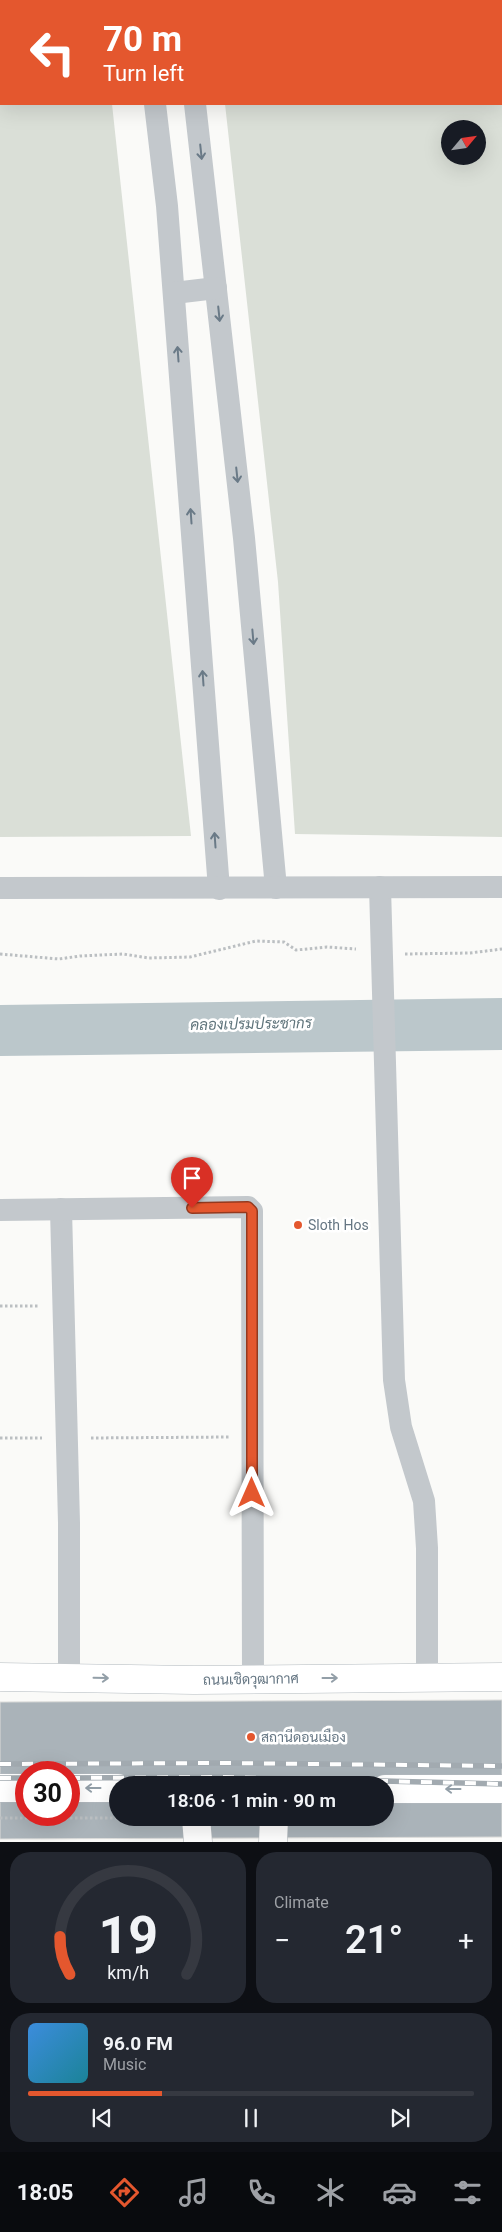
<!DOCTYPE html>
<meta charset="utf-8">
<style>
:root{--surface:#171b24;--page:#242831;--text:#f1f3f6;--muted:#9ea1a6;--line:#363941;--accent:#e4572e}
body{margin:0;font-family:Roboto,Sarabun,sans-serif;background:var(--page);color:var(--text);height:100vh;display:flex;flex-direction:column;font-size:19px;white-space:nowrap}
*{box-sizing:border-box;margin:0}
p{font-size:16px;color:var(--muted)}
.icon{flex:none;width:28px;height:28px;fill:none;stroke:currentColor;stroke-width:2;stroke-linecap:round;stroke-linejoin:round}
.map{position:relative;height:1842px;overflow:hidden}
.sheet{display:flex;flex-direction:column;gap:10px;padding:10px;background:#0d0f14;flex:1}
.sheet>*{flex:none}
.banner{position:absolute;left:0px;top:0px;width:502px;height:105px;box-shadow:0 5px 20px #0002;background:#e4572e;color:#fff;overflow:hidden}
.needle{width:32px;rotate:61deg}
.buttons{position:absolute;left:441px;top:120px;display:grid;gap:10px}
.buttons a{display:grid;place-items:center;width:45px;height:45px;border-radius:50%;background:var(--surface);box-shadow:0 5px 20px #0002;font-size:25px}
.speed{position:absolute;left:15px;top:1761px;display:flex;gap:10px;font-size:25px;font-weight:700;text-align:center}
.speed>*{display:grid;place-content:center;width:65px;height:65px;border-radius:50%;background:var(--surface);box-shadow:0 5px 20px #0002;line-height:1}
.speed .limit{border:8px solid #d22;background:#fff;color:#111}
.pin{position:absolute;display:grid;place-items:center;width:42px;height:42px;color:#fff;margin:-51px -21px;border-radius:50% 50% 50% 0;rotate:-45deg;box-shadow:0 0 5px #0007}
.pin .icon{rotate:45deg}
.me{position:absolute;width:55px;margin:-28px;rotate:0deg;stroke-linejoin:round;filter:drop-shadow(0 0 4px #0008)}
.turn{display:flex;align-items:center;gap:18px;height:105px;padding:0 20px;font-size:22px}
.turn .icon{width:65px;height:65px;stroke-width:2.5}
.turn b{display:block;font-size:35px;line-height:42px}
.big{font-size:38px;font-weight:600;line-height:1.1}
.sheet .widget{flex:1;display:flex;flex-direction:column;justify-content:center;gap:8px;min-width:0;padding:0 18px;border-radius:20px;background:var(--page)}
.sheet .dial{align-items:center;gap:0}
.dial svg{height:130px;overflow:visible;fill:none;stroke:var(--line);stroke-width:7;stroke-linecap:round;text-anchor:middle}
.dial text{fill:var(--text);stroke:none}
.song{display:flex;align-items:center;gap:15px}
.cover{width:60px;height:60px;border-radius:8px;background:linear-gradient(135deg,hsl(210 70% 55%),hsl(190 70% 35%))}
.played{height:5px;border-radius:2px;background:linear-gradient(90deg,var(--accent) 30%,var(--line) 30%)}
.keys{display:flex;justify-content:space-around;direction:ltr}
.heat{display:flex;justify-content:space-between;align-items:center;font-size:28px;direction:ltr}
.sheet .tiles{flex:1;display:grid;gap:10px;grid-template-columns:1fr 1fr}
.widget:last-child{grid-column:span 2}
.trip{position:absolute;left:109px;top:1776px;width:285px;height:50px;border-radius:25px;background:var(--surface);box-shadow:0 5px 20px #0002;font-weight:600;line-height:50px;text-align:center}
.tab-bar{display:flex;height:80px;justify-content:space-around;align-items:center;background:#090b0e;color:var(--muted)}
.tab-bar .icon{width:35px;height:35px}
.tab-bar .current{color:var(--accent)}
.tab-bar b{font-size:22px;color:var(--text)}
.map>svg:first-child{display:block}
</style>
<div class="map">
<svg width="502" height="1842" viewBox="0 0 502 1842">
<rect width="100%" height="100%" fill="#fafaf8"/>
<g fill="#dadfd7" fill-rule="evenodd">
<path d="M0,0H101L1,1V104H112L191,836L0,837Z"/>
<path d="M213,0H502V837L295,834L278,582L225,104H501V1ZM450,129H478V156H450Z"/>
</g>
<path fill="#bbc7cb" d="M502,998V1050L0,1056V1005Z"/>
<path fill="#aab3b9" stroke="#dcdcda" fill-rule="evenodd" d="M502,1700V1837L0,1839V1702ZM26,1772H69V1815H26ZM118,1785H385V1818H118Z"/>
<g fill="none" stroke-linecap="round" stroke-linejoin="round">
<defs>
<g id="secondary">
<path d="M0,1677L194,1680L502,1677"/>
<path d="M0,1788H26"/>
<path d="M69,1788H118"/>
<path d="M385,1789H502"/>
</g>
<g id="trunk">
<path d="M196,1818L198,1842"/>
<path d="M273,1842L274,1818"/>
</g>
</defs>
<use href="#secondary" stroke="#b3babf" stroke-width="29"/>
<use href="#trunk" stroke="#b4b9bd" stroke-width="29"/>
<g stroke="#bbbfc2" stroke-width="3" stroke-dasharray="2.5 2.5" stroke-linecap="butt">
<path d="M0,954L59,959L80,956L123,954L149,958L190,957L256,941L284,942L296,950L327,947L356,949"/>
<path d="M405,954L470,953L502,949"/>
<path d="M0,1306H39"/>
<path d="M0,1438H42"/>
<path d="M91,1438L229,1437"/>
<path d="M0,1818H170"/>
<path d="M222,1818H248"/>
</g>
<g stroke="#c3c8cc" stroke-width="22">
<path d="M142,0V1"/>
<path d="M184,0V1"/>
<path d="M155,104L167,206L219,889"/>
<path d="M195,104L244,538L276,888"/>
<path d="M174,293L216,288"/>
<path d="M380,887L394,1380L401,1427L424,1501L427,1548V1678"/>
<path d="M0,888L502,887"/>
<path d="M61,1209L69,1523V1677"/>
<path d="M0,1210L248,1207L252,1211L253,1679"/>
</g>
<use href="#secondary" stroke="#fff" stroke-width="28"/>
<use href="#trunk" stroke="#fff" stroke-width="28"/>
<defs>
<g id="rail">
<path d="M0,1764L225,1763L502,1766"/>
<path d="M0,1778H26"/>
<path d="M69,1778L225,1777L502,1784"/>
</g>
</defs>
<use href="#rail" stroke="#a2aab0" stroke-width="5.5"/>
<use href="#rail" stroke="#fff" stroke-width="4" stroke-dasharray="11" stroke-linecap="butt"/>
</g>
<defs><path id="oneway-shaft" d="M-6 0H5M1.5-3L5.5 0L1.5 3" fill="none" stroke-width="1.6" stroke-linecap="round" stroke-linejoin="round" transform="scale(1.25)"/></defs>
<g stroke="#6a7a87">
<use href="#oneway-shaft" transform="translate(201 152) rotate(84)"/>
<use href="#oneway-shaft" transform="translate(219 314) rotate(84)"/>
<use href="#oneway-shaft" transform="translate(178 354) rotate(-94)"/>
<use href="#oneway-shaft" transform="translate(237 475) rotate(84)"/>
<use href="#oneway-shaft" transform="translate(191 516) rotate(-94)"/>
<use href="#oneway-shaft" transform="translate(253 637) rotate(85)"/>
<use href="#oneway-shaft" transform="translate(203 678) rotate(-94)"/>
<use href="#oneway-shaft" transform="translate(215 840) rotate(-94)"/>
</g>
<g stroke="#939fa8">
<use href="#oneway-shaft" transform="translate(101 1678) rotate(1)"/>
<use href="#oneway-shaft" transform="translate(330 1678)"/>
<use href="#oneway-shaft" transform="translate(93 1788) rotate(-180)"/>
<use href="#oneway-shaft" transform="translate(453 1789) rotate(-180)"/>
</g>
<g fill="none" stroke-linecap="round" stroke-linejoin="round">
<defs>
<path id="route" d="M192,1208L248,1207L252,1211V1493"/>
</defs>
<use href="#route" stroke="#94391e" stroke-width="12"/>
<use href="#route" stroke="#e4572e" stroke-width="9"/>
</g>
<g fill="#e4572e" stroke="#fff" stroke-width="2">
<circle cx="298" cy="1225" r="5"/>
<circle cx="251" cy="1737" r="5"/>
</g>
<g text-anchor="middle" stroke-width="5" stroke-linejoin="round" paint-order="stroke">
<g font-size="14" fill="#657683" stroke="#fff" text-anchor="start">
<text x="308" y="1230">Sloth Hos</text>
<text x="261" y="1742">สถานีดอนเมือง</text>
</g>
<g font-size="14" fill="#657683" stroke="#fff">
<text transform="translate(251 1679) rotate(-1)" y="5">ถนนเชิดวุฒากาศ</text>
</g>
<g font-size="15" font-style="italic" fill="#60757c" stroke="#fff">
<text transform="translate(251 1024) rotate(-1)" y="5">คลองเปรมประชากร</text>
</g>
</g>
</svg>
<div class="buttons">
<a><svg class="needle" viewBox="-14 -14 28 28"><path d="M0-13l5 13h-10z" fill="#e53935"/><path d="M0 13l5-13h-10z" fill="#9ea1a6"/></svg></a>
</div>
<div class="speed"><div class="limit">30</div></div>
<div class="pin" style="left:192px;top:1208px;background:#d93025"><svg class="icon" aria-label="arrive" viewBox="0 0 24 24"><path d="M6 21V4h12l-3 4 3 4H6"/></svg></div>
<svg class="me" style="left:252px;top:1493px" viewBox="-20 -20 40 40"><path d="M0-17L14 15 0 8-14 15z" fill="#e4572e" stroke="#fff" stroke-width="4"/></svg>
<div class="trip">18:06 · 1 min · 90 m</div>
<div class="banner">
<div class="turn"><svg class="icon" aria-label="left" viewBox="0 0 24 24"><path d="M17 20v-9H6M10 6l-5 5 5 5"/></svg><div><b>70 m</b>Turn left</div></div>
</div>
</div>
<section class="sheet">
<div class="tiles">
<div class="widget dial"><svg viewBox="0 0 100 80">
<path d="M14 69A42 42 0 1 1 86 69"/>
<path d="M14 69A42 42 0 0 1 8 46" stroke="#e4572e"/>
<text x="50" y="56" font-size="32" font-weight="700">19</text>
<text x="50" y="72" font-size="11">km/h</text>
</svg></div>
<div class="widget"><p>Climate</p>
<div class="heat"><a>−</a><b class="big">21°</b><a>+</a></div>
</div>
<div class="widget">
<div class="song"><i class="cover"></i><div><b>96.0 FM</b><p>Music</p></div></div>
<div class="played"></div>
<div class="keys"><svg class="icon" aria-label="previous" viewBox="0 0 24 24"><path d="M18 5L8 12l10 7zM5 5v14"/></svg><svg class="icon" aria-label="pause" viewBox="0 0 24 24"><path d="M8 5v14M16 5v14"/></svg><svg class="icon" aria-label="next" viewBox="0 0 24 24"><path d="M6 5l10 7-10 7zM19 5v14"/></svg></div>
</div>
</div>
</section>
<nav class="tab-bar">
<b>18:05</b>
<svg class="icon current" aria-label="directions" viewBox="0 0 24 24"><path d="M12 3l9 9-9 9-9-9zM9 14v-3h6M13 9l2 2-2 2"/></svg>
<svg class="icon" aria-label="music" viewBox="0 0 24 24"><path d="M9 18V5l10-2v13"/><circle cx="6" cy="18" r="3"/><circle cx="16" cy="16" r="3"/></svg>
<svg class="icon" aria-label="phone" viewBox="0 0 24 24"><path d="M5 4h4l2 5-3 2q2 4 5 5l2-3 5 2v4C11 20 4 13 5 4z"/></svg>
<svg class="icon" aria-label="climate" viewBox="0 0 24 24"><path d="M12 3v18M4 7l16 10M4 17L20 7"/></svg>
<svg class="icon" aria-label="car" viewBox="0 0 24 24"><path d="M5 17H2v-5l4-1 3-4h7l3 4 3 1v5h-3M9 17h6M6 11h13"/><circle cx="7" cy="17" r="2"/><circle cx="17" cy="17" r="2"/></svg>
<svg class="icon" aria-label="filters" viewBox="0 0 24 24"><path d="M4 7h16M4 17h16"/><circle cx="9" cy="7" r="2"/><circle cx="15" cy="17" r="2"/></svg>
</nav>
